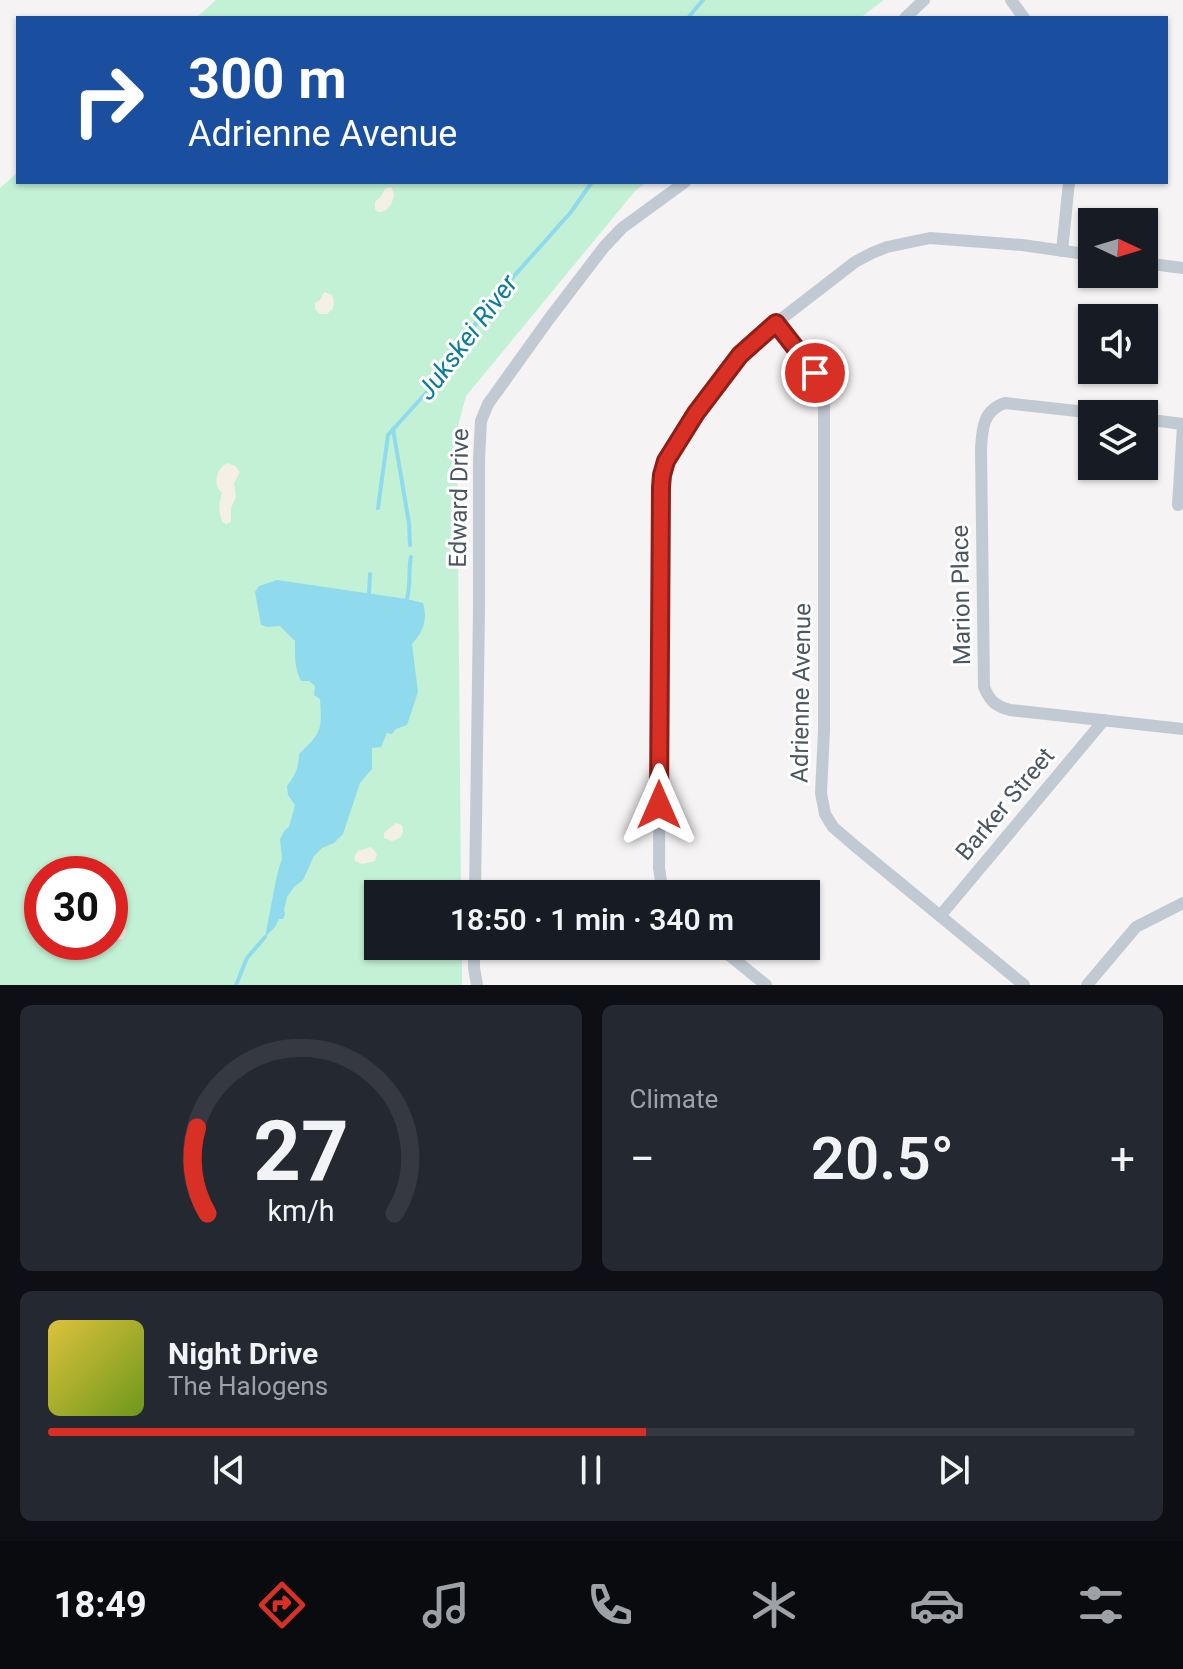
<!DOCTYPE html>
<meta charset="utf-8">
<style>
:root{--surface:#171b24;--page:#242831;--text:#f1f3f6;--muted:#9ea1a6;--line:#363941;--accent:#d93025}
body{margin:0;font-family:Roboto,sans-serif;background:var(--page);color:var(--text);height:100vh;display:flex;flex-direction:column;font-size:30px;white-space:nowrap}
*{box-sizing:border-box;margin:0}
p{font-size:26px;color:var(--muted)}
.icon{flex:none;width:44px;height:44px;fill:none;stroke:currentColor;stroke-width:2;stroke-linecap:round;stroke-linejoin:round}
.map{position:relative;height:985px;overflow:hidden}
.panel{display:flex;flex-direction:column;gap:20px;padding:20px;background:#0d0f14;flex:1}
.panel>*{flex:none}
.hud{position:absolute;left:16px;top:16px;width:1152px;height:168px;border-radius:0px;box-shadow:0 2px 6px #0004;background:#1a4fa0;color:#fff;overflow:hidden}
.needle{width:52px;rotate:94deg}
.tools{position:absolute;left:1078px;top:208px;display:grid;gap:16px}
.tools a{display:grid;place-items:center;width:80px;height:80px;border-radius:0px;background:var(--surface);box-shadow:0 2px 6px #0004;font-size:40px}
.speed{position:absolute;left:24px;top:856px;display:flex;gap:16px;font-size:40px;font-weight:700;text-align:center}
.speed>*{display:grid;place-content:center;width:104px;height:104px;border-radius:50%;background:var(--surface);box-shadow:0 2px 6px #0004;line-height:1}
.speed .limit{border:12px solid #d22;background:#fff;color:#111}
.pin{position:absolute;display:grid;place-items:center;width:68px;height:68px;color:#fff;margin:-34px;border:4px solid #fff;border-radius:50%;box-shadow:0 2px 8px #0007}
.me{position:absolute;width:88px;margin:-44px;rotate:0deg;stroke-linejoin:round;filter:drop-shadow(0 0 6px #0008)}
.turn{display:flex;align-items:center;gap:28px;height:168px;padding:0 40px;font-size:36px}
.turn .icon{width:104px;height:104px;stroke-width:2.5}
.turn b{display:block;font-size:56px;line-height:68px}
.big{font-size:60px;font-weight:600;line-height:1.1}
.panel .tile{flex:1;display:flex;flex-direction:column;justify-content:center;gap:12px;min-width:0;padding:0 28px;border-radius:12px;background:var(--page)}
.panel .dial{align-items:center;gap:0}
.dial svg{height:208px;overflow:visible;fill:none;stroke:var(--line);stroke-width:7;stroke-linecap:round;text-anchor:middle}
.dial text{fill:var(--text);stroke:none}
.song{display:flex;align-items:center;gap:24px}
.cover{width:96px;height:96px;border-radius:12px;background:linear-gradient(135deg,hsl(50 70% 55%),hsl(80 70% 35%))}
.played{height:8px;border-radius:4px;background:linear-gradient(90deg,var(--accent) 55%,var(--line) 55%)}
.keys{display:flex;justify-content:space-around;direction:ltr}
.heat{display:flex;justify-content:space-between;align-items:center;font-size:44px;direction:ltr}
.panel .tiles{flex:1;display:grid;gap:20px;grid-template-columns:1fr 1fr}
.tile:last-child{grid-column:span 2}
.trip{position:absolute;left:364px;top:880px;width:456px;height:80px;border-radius:0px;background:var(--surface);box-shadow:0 2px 6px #0004;font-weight:600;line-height:80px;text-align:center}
.tab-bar{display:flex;height:128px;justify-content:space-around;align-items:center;background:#090b0e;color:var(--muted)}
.tab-bar .icon{width:56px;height:56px}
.tab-bar .active{color:var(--accent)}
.tab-bar b{font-size:36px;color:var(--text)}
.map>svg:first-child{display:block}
</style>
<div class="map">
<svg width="1183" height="985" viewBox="0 0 1183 985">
<rect width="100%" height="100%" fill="#f5f3f3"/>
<g fill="#c3f1d5" fill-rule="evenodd">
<path d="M216,0H884L860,18H196Z"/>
<path d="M18,172V182H647L635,191L466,396L457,430L461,894H378V946H462V985H0V188ZM42,874H110V942H42Z"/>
</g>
<g fill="#f5f0e5">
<path d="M391,187L394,194C393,203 388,213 378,212L375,209V202L381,196L385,189Z"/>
<path d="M324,292L332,295L334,301L333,309L327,314H320L315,309V303L320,300Z"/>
<path d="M227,463L235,466L240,472L234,483L236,497L231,508V522L226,524L222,522C219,509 218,507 222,493C213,486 215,470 227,463Z"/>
<path d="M396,823L402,825L403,832L400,838L392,841L384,838V833Z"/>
<path d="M371,847L377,854L375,861L362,864L355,861L354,857L358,851Z"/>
<path d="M110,921H116L127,931L123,939L112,941L110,937Z"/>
</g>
<path fill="#90daee" d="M277,580L407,599L423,603C428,620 423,632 412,644L418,692L407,725L396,729L392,734L387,733L381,747L372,748V769L360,783L343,834L334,843L322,848L314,856L303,880L294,887L287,897L284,910L285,914L283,919H279L275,927L265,937L277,875L282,858L280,839L285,830L289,827L295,805L288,795L287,786C295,776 299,767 299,754C322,732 322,730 320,699L314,695L315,686L309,681H301C294,667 295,655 295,641L280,626L267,627L261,625L255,592L259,586Z"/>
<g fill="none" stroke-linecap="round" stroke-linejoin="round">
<g stroke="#90daee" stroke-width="4">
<path d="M688,18L703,0"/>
<path d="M393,429L409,523L410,545"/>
<path d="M378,508L388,435L436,382L490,303L571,212L592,182"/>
<path d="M369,593L370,574"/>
<path d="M407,599C411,584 408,571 411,557"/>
<path d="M236,985L247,958L265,937"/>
</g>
<g stroke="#c1cad2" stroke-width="12">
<path d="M1011,0L1024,18"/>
<path d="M905,18L924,0"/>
<path d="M1062,251L1069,182"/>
<path d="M1144,263L1183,268"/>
<path d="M776,323C795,347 821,370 824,401V731L821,793L825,814L833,827L855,846L1024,985"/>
<path d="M1104,414L1005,403C983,410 982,429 981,449L984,687C990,701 995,706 1010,710L1183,729"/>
<path d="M1144,419L1183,424"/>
<path d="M1178,505L1183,426"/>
<path d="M475,894L479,608V459L481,421L488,404L549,319L604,247L622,228L685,182"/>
<path d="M666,894L661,881L659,868L661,487L662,475L666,461L680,436L740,355L776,323L855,262L872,253L887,247L930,238L1022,245L1092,255"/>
<path d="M940,916L1104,720"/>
<path d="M474,946V968L477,985"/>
<path d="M718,946L766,985"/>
<path d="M1087,985L1136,927L1183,903"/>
</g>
</g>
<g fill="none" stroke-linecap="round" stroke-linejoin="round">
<defs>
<path id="route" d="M659,805L661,487L662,475L666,461L696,413L740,355L776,323L815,373"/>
</defs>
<use href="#route" stroke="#8d1f18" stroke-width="20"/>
<use href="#route" stroke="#d93025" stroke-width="14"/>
</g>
<g text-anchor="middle" stroke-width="6" stroke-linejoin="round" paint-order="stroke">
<g font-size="24" fill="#4a5661" stroke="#fff">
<text transform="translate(459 498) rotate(-89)" y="8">Edward Drive</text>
<text transform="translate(961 595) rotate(-91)" y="8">Marion Place</text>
<text transform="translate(801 693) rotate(-89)" y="8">Adrienne Avenue</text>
<text transform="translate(1005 804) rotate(-50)" y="8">Barker Street</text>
</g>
<g font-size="26" font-style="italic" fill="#0c7c9b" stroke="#fff">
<text transform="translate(467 337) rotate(-53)" y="9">Jukskei River</text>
</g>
</g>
</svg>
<div class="tools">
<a><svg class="needle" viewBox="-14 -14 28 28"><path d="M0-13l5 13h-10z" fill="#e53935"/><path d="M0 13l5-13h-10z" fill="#9ea1a6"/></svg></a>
<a><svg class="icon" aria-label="sound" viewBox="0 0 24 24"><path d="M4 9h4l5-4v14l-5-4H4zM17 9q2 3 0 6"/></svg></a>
<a><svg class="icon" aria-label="layers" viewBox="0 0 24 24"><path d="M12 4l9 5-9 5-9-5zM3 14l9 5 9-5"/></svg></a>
</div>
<div class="speed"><div class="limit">30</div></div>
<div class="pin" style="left:815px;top:373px;background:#d93025"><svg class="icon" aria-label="arrive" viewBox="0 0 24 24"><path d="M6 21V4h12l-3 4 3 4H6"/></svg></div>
<svg class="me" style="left:659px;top:805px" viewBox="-20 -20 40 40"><path d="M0-17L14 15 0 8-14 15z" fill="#d93025" stroke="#fff" stroke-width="4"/></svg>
<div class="trip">18:50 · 1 min · 340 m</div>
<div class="hud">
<div class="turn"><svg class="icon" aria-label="right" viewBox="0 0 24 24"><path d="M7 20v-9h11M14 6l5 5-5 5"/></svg><div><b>300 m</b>Adrienne Avenue</div></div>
</div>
</div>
<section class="panel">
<div class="tiles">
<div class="tile dial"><svg viewBox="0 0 100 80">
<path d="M14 69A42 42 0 1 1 86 69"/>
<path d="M14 69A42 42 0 0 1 10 36" stroke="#d93025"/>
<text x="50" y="56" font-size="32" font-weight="700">27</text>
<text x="50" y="72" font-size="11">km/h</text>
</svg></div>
<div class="tile"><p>Climate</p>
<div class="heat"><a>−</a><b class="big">20.5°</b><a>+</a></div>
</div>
<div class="tile">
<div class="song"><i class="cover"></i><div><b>Night Drive</b><p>The Halogens</p></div></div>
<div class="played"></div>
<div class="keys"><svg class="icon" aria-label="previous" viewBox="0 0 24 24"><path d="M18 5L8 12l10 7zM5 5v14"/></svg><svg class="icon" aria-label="pause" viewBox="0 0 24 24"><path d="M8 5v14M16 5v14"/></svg><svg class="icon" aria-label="next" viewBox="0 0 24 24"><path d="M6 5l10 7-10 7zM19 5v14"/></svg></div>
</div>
</div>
</section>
<nav class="tab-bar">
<b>18:49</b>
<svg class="icon active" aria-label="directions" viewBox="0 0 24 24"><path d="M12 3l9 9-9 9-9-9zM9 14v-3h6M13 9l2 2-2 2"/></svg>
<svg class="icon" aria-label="music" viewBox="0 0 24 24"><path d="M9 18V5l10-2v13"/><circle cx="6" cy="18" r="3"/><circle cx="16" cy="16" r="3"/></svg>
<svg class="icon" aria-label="phone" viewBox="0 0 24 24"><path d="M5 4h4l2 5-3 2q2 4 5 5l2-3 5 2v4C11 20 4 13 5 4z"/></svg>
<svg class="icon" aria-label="climate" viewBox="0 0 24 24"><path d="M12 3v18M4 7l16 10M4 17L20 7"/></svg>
<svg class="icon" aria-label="car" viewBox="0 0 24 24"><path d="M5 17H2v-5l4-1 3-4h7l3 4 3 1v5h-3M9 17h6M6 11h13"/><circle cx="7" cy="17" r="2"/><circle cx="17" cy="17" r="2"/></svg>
<svg class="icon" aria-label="filters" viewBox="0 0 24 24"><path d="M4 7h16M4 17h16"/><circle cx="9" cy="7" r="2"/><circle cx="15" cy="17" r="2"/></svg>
</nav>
